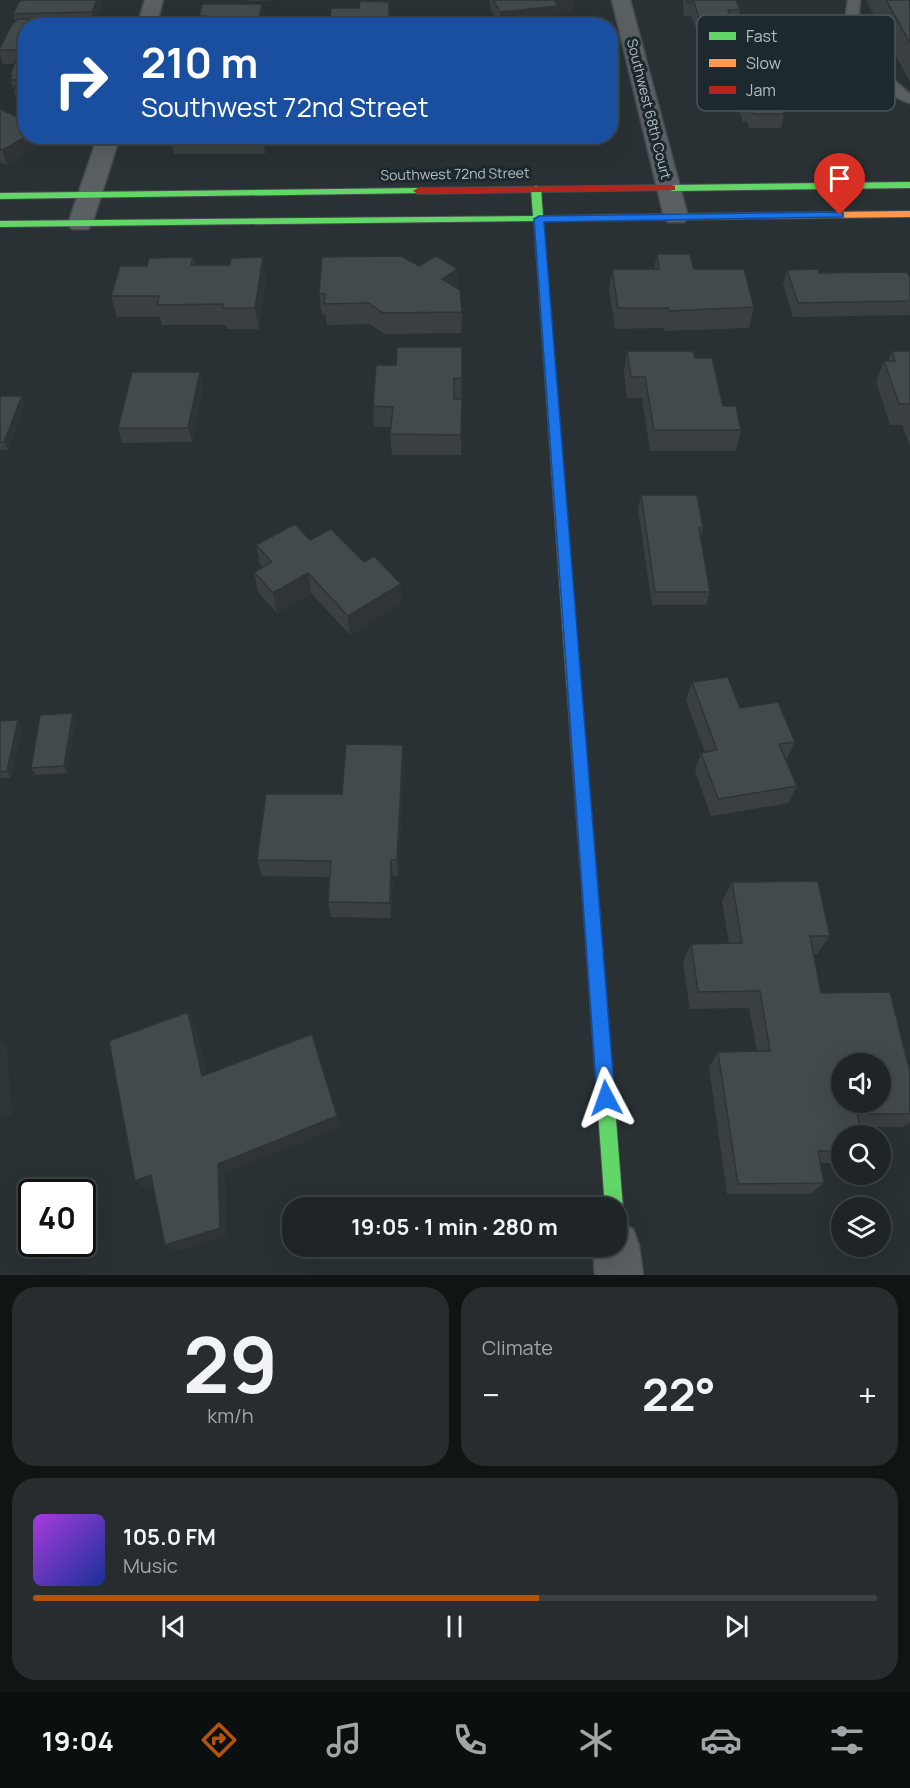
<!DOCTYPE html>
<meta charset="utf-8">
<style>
:root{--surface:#1f2527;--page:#272d2f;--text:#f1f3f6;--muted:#a1a5a7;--line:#3c4244;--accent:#b45309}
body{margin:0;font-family:Manrope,sans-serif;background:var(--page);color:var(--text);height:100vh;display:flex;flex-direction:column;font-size:22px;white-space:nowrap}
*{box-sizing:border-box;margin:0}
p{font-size:20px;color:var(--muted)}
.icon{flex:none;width:33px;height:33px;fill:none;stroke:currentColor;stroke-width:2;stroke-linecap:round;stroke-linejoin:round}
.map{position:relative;height:1275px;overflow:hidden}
.details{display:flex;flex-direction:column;gap:12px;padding:12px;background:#111415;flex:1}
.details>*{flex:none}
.top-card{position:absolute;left:18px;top:18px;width:600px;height:126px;border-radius:24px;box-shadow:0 6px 24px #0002,0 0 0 2px var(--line);background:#1a4fa0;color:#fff;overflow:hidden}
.buttons{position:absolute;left:831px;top:1053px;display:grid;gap:12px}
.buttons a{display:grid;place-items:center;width:60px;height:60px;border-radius:50%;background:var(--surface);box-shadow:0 6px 24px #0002,0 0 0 2px var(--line);font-size:30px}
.speed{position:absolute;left:18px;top:1179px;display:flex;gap:12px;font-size:30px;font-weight:700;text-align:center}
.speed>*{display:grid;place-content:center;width:78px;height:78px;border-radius:50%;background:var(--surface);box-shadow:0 6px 24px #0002,0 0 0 2px var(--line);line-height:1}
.speed .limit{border:3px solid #111;border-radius:9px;background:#fff;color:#111}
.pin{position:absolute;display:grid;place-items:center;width:51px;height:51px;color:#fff;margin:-62px -26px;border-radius:50% 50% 50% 0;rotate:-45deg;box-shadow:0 0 6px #0007}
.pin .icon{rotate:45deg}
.me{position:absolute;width:66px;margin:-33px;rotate:356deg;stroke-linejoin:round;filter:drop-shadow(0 0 4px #0008)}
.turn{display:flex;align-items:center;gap:21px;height:126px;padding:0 24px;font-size:27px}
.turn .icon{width:78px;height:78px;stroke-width:2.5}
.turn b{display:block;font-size:42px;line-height:51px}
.big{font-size:45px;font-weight:700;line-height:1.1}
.details .widget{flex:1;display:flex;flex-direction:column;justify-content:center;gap:9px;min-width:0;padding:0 21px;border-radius:24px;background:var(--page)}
.details .dial{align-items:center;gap:0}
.dial b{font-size:78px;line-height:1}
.song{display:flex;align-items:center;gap:18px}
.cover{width:72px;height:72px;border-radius:9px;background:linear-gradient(135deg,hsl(280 70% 55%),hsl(230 70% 35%))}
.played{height:6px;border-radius:3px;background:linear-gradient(90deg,var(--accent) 60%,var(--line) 60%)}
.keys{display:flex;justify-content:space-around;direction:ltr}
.heat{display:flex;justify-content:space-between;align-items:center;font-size:33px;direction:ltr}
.details .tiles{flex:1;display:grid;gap:12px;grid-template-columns:1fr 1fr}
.widget:last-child{grid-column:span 2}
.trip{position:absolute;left:282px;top:1197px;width:345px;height:60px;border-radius:24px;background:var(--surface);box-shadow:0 6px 24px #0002,0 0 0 2px var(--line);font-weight:700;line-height:60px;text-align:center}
.menu{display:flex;height:96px;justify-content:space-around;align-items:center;background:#0c0f10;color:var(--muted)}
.menu .icon{width:42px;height:42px}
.menu .on{color:var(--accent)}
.menu b{font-size:27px;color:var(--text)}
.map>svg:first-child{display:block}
</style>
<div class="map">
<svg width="910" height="1275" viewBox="0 0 910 1275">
<rect width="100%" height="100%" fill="#293134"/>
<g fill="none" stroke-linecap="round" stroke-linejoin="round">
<defs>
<path id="lane" d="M848,0H860L858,23L881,69L910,94V103C882,96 852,51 846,24C845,17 847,7 848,0Z"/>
<g id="street">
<path d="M145,0H163L156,26H137Z"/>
<path d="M612,0H630L688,217L684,222H668L664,217Z"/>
<path d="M98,136H120L92,224L88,229H72L68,224Z"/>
<path d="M616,1223L633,1229L639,1246L643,1275H595L593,1246H616Z"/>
</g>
<g id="fast">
<path d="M910,182V188L672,191L667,188L672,185Z"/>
<path d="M536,186L541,189L543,216L588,215L593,218L588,221H543L581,690L579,694L574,696L569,694L567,690L534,221L0,227V221L533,216L531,189Z"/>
<path d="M418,188L423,191L421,193L0,199V193Z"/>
<path d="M591,896L597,899L599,904L623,1208L621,1215L616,1216V1208H605L583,904L585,899Z"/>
</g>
<path id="slow" d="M910,211V217L588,221L583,218L588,215Z"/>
<g id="jam">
<path d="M672,185L675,186V190L418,194L413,191L418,188Z"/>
<path d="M574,684L579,686L581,690L599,904L597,909L591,912L585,909L583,904L567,690L569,686Z"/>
</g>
</defs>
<use href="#lane" stroke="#474d4f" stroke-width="3"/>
<use href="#street" stroke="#474d4f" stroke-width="3"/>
<use href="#fast" stroke="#474d4f" stroke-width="2"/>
<use href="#slow" stroke="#474d4f" stroke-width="2"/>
<use href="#jam" stroke="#474d4f" stroke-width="2"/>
<use href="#lane" fill="#595f62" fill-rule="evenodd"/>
<use href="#street" fill="#595f62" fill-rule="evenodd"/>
<use href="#fast" fill="#63d668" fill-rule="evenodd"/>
<use href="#slow" fill="#ff974d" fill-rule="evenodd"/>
<use href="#jam" fill="#b3261e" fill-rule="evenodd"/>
</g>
<g fill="#3a4042">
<path d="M23,0H101L103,8L95,25L26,26V103H18L10,80V75L15,64H3L0,54V48L15,22L13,14Z"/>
<path d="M247,0H279L247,1Z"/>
<path d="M490,0H573L572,11L557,13V19L570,26H536V21L500,26L490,8Z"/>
<path d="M683,0H736L740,10L738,24H731L729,34L701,35L697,31L691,16H684Z"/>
<path d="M867,0H910V82L867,2Z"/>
<path d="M262,4L265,23L264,26H201L199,16Z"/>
<path d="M390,15V26H330V18Z"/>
<path d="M793,49L852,60L851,64L852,65L862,73L858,87H840L837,96H834L832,103H815L804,79L805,75H795L789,63Z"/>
<path d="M752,81L784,114L781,128H749L747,122H743L735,99L738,85H751Z"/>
<path d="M0,109L26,136H45L47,143L7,165L0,162Z"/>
<path d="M161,136H269L265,154H174L172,144H163Z"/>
<path d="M308,136H330L329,142H308Z"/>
<path d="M551,136H568L558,141Z"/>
<path d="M657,254L694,269L754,307L749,328L665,331L664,328L615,329L609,290L612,269H654Z"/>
<path d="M193,257L194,265H230L263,257L266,278L259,329H227L226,325H162L160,317H117L111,296L147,266Z"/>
<path d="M787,270L910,278V315L793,317L783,284Z"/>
<path d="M458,289L462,312L461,333L384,334L370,324L327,325L325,315H322L319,294Z"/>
<path d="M462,347L461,455H392L390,434L391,427H374L373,406L396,365Z"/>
<path d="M627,351L695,358L723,406L741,430L736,451H650L642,398H627L624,371Z"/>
<path d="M892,351H910V447L902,425H890L876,381L884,361H888Z"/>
<path d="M200,372L203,387L192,442L122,443L118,428Z"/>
<path d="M0,396H22L25,404L8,450H0Z"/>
<path d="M641,495L703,528L701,539L710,592L706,605H652L638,509Z"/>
<path d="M310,540L402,603L350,635L311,593L277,613L258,592L254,572L263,567L260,564L256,545Z"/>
<path d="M692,682L740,708L795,742L786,760L797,786L788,803L711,816L695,771L701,753L705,752L686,701Z"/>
<path d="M76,719L67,773L35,775L31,768Z"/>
<path d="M0,721L22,726L11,778H0Z"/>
<path d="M404,763L398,876H393L391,918L331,917L328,902L330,877L262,876L257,860L342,794Z"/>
<path d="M732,882L830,936L817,954H814L821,993L910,1072V1122L903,1127H860L842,1136V1163H820L824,1183L810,1194H727L709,1067L718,1052L757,1051L749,1008L690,1009L683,962L691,944L729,943L722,901Z"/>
</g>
<g fill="#2f3436">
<path d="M97,0H101L103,8L95,25L92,12Z"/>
<path d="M554,0H573L572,11L557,13V19L500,26V12Z"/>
<path d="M262,4L265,23L264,26H258Z"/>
<path d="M613,101L611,115H610V102Z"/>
<path d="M28,136H45L47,143L7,165L2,150Z"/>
<path d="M263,136H269L265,154Z"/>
<path d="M558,136H568L558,141Z"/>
<path d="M263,257L266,278L259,329L255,308Z"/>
<path d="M458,269V290L442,279Z"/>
<path d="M200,372L203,387L192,442L188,428Z"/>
<path d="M22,396L25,404L8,450L4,442Z"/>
<path d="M308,573L311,593L277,613L273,593Z"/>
<path d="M401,584L402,603L350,635L348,616Z"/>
<path d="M73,713L76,719L67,773L64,766Z"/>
<path d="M18,720L22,726L11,778L7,771Z"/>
<path d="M403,745L404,763L398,876L397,860Z"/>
<path d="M391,860L393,876L391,918L390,903Z"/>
<path d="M188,1012L195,1025L210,1087L202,1076Z"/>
<path d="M312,1034L341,1127L225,1173L227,1236L174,1252L165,1245L218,1164Z"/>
<path d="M0,1041L7,1047L12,1115L0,1119Z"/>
<path d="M151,1175L160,1184L145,1190L135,1181Z"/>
</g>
<g fill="#434a4d" stroke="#2f3436" stroke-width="1.5" fill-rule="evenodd">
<path d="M23,0H97L92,12L13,14L19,2Z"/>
<path d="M493,0H554L558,6L500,12Z"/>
<path d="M686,0H736L740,10H728L732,21H704L699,18L694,2H686Z"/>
<path d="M886,0H910V43Z"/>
<path d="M360,1L389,2V17H376V22H349V18H330L331,8H359Z"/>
<path d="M202,4H262L258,26H203L206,16H199Z"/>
<path d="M18,19H47L46,21H58L56,25H84L26,26V50H0V48L11,26Z"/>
<path d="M536,19H569L570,26H537Z"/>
<path d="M16,60H26V88L14,89L18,80H10L12,75H10Z"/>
<path d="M752,81H771L784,114H753L750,108H746L738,85H753Z"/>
<path d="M0,109L26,121V136H28L2,150H0Z"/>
<path d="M657,254H690L694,269H744L754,307L669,311L668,308H618L612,269H659Z"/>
<path d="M401,256L419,266L436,256L458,269L442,279L460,290L462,312L383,313L368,303L324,304L325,294H319L322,257Z"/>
<path d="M193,257L191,265H230L231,258L263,257L255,308H223V304L157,305L159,296H111L120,266H147L149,258Z"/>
<path d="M818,269L819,273L907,272L910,278V301L798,303L787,270Z"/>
<path d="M397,347H462V378L454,379V399H462L461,435L390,434L393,407L373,406L376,365H396Z"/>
<path d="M627,351H693L695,358H712L723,406H736L741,430H654L645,377H631Z"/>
<path d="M892,351H910V404H899L884,361H895Z"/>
<path d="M132,372H200L188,428H118Z"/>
<path d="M0,396H22L4,442H0Z"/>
<path d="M641,495H697L703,528H699L710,592H655Z"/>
<path d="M295,524L310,540L331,529L364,562L374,556L401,584L348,616L308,573L273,593L254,572L272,562L256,545Z"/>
<path d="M728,677L740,708L778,702L795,742L779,744L797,786L718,799L701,753L717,750L692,682Z"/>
<path d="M73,713L64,766L31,768L40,715Z"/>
<path d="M18,720L7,771L0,772V721Z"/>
<path d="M346,744L403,745L397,860H391L390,903L328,902L331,861L257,860L266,794H342Z"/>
<path d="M818,881L830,936H810L821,993L890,992L910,1072V1114H857L862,1136H842V1151H818L824,1183L738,1184L718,1052L770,1051L760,991L698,992L691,944L742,943L732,882ZM842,1064H880V1102H842Z"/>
<path d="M188,1012L202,1076L312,1034L337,1116L218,1164L220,1228L165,1245L151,1175L135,1181L109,1041Z"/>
<path d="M0,1074L2,1108H0Z"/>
</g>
<path fill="#1a73e8" stroke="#114b97" stroke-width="1.5" d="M840,212L843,213V217L544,222L615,1098L612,1105L606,1107L600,1105L597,1098L534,219L539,216Z"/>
<g text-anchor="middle" stroke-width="6" stroke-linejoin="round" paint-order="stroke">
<g font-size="14" fill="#b3bfc5" stroke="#1d292e">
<text transform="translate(649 109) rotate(76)" y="5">Southwest 68th Court</text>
<text transform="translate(455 174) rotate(-1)" y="5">Southwest 72nd Street</text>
</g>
</g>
<rect x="697" y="15" width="198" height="96" rx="9" fill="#1d292e" stroke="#4a565b" stroke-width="1.5"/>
<rect x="709" y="32" width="27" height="8" fill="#63d668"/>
<rect x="709" y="59" width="27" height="8" fill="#ff974d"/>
<rect x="709" y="86" width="27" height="8" fill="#b3261e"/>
<g font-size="16" fill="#b3bfc5">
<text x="746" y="42">Fast</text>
<text x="746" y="69">Slow</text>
<text x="746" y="96">Jam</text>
</g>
</svg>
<div class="buttons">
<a><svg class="icon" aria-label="sound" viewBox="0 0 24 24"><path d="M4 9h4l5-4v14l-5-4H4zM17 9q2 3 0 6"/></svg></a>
<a><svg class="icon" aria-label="search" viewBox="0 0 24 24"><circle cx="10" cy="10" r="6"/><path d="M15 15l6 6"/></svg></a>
<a><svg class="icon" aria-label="layers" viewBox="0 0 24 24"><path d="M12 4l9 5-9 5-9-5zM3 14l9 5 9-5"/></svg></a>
</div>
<div class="speed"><div class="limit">40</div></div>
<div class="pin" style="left:840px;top:215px;background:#d93025"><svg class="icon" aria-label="arrive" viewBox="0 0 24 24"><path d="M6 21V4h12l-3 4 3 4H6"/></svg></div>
<svg class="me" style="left:606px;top:1098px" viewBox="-20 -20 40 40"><path d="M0-17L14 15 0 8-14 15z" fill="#1a73e8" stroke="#fff" stroke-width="4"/></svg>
<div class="trip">19:05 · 1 min · 280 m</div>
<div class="top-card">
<div class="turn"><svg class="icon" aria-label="right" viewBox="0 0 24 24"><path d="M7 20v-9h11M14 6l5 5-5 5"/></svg><div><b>210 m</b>Southwest 72nd Street</div></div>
</div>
</div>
<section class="details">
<div class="tiles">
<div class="widget dial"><b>29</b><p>km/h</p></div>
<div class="widget"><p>Climate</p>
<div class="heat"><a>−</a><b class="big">22°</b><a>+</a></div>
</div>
<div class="widget">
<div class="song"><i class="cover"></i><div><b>105.0 FM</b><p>Music</p></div></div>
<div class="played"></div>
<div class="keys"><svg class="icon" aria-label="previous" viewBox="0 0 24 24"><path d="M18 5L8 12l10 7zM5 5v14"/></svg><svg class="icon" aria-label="pause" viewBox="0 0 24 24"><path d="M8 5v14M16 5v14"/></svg><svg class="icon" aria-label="next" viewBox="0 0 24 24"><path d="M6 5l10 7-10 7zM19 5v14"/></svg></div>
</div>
</div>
</section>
<nav class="menu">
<b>19:04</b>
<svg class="icon on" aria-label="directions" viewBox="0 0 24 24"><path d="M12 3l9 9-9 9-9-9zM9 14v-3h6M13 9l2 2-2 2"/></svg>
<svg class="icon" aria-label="music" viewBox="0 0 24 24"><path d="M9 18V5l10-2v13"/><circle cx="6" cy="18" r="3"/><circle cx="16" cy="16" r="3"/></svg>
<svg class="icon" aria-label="phone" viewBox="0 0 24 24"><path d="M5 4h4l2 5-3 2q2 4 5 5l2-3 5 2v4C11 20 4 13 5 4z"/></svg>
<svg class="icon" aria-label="climate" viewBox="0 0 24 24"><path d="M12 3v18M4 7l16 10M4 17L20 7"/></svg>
<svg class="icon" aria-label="car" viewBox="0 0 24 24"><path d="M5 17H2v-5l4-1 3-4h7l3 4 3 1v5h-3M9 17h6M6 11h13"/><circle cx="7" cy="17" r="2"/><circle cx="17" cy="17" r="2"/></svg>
<svg class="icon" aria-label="filters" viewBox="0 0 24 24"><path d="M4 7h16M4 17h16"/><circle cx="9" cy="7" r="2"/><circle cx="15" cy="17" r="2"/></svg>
</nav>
